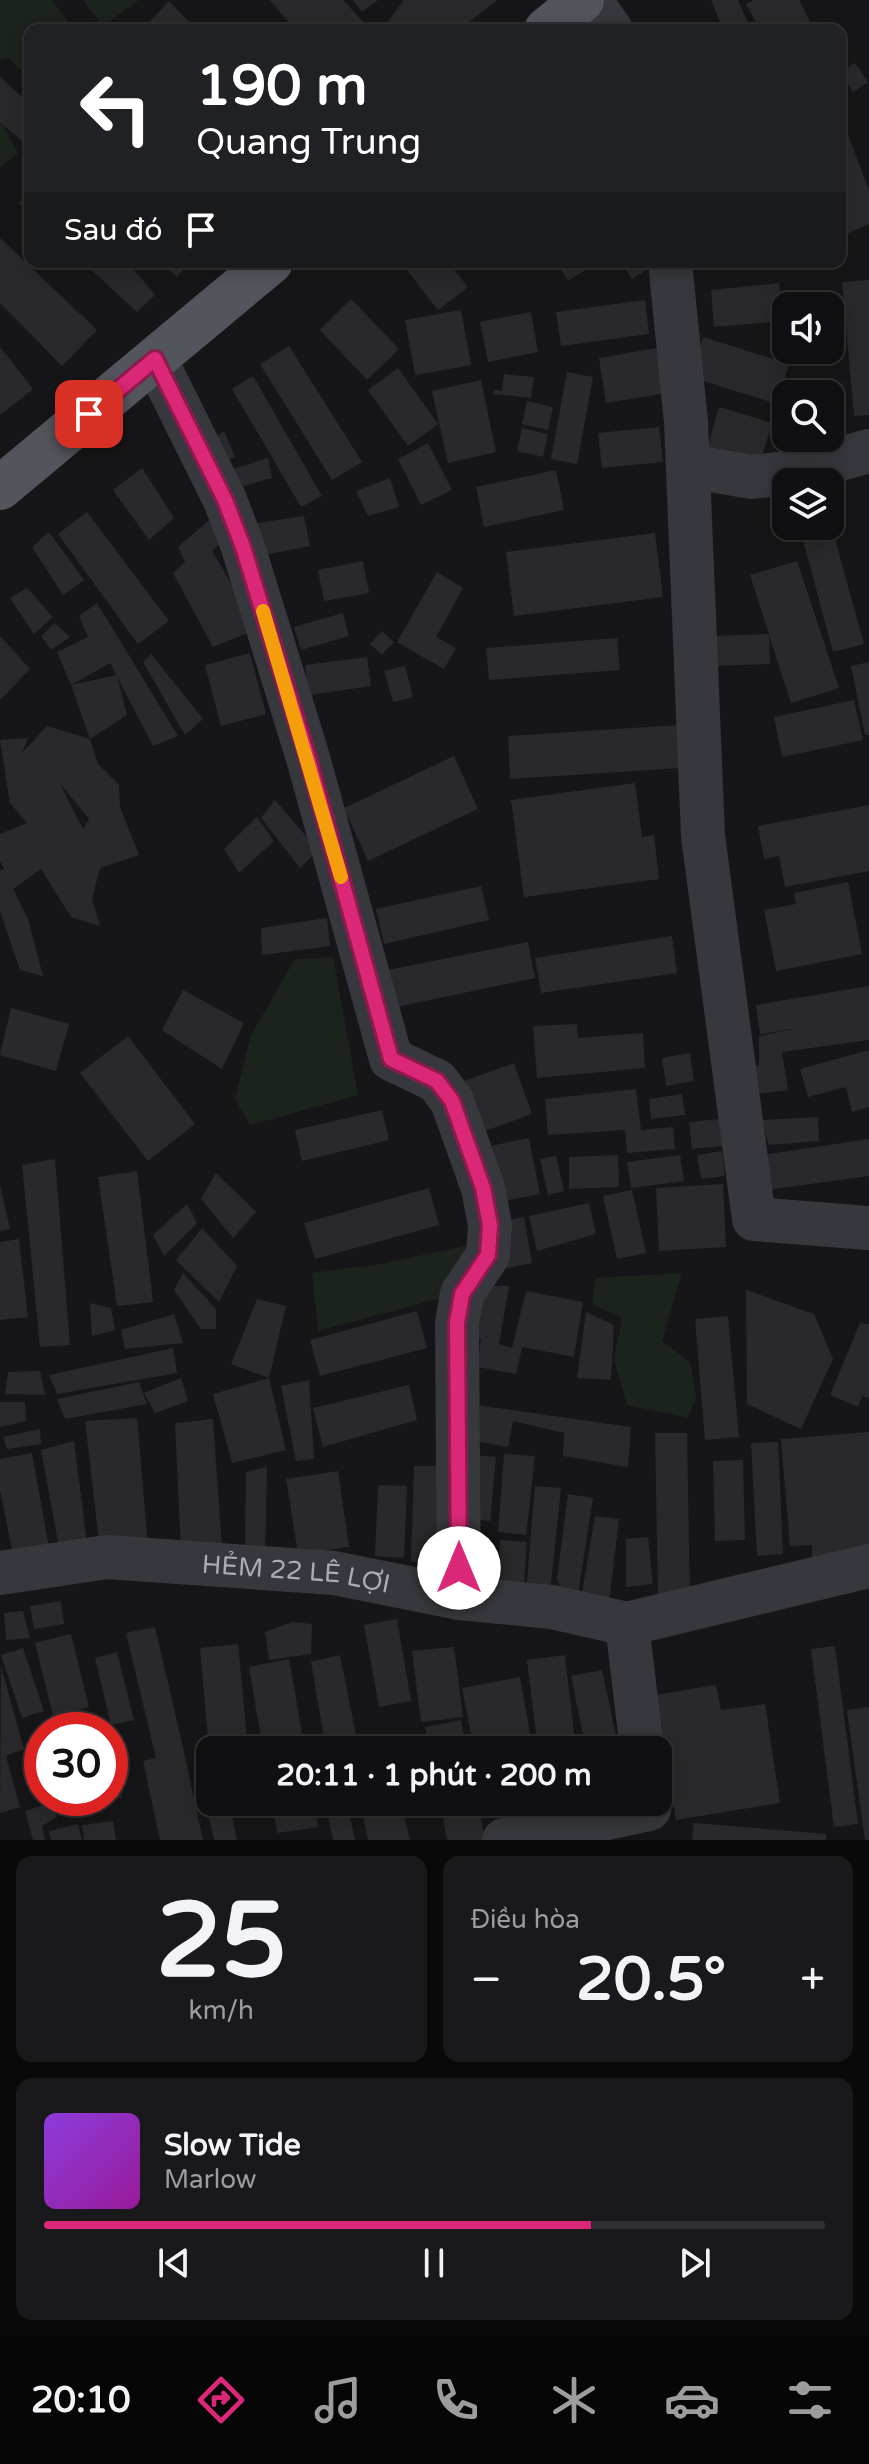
<!DOCTYPE html>
<html lang="vi">
<meta charset="utf-8">
<style>
:root{--surface:#101012;--page:#19191b;--text:#f1f3f6;--muted:#9c9d9f;--line:#303032;--accent:#db2777}
body{margin:0;font-family:"Varela Round",sans-serif;background:var(--page);color:var(--text);height:100vh;display:flex;flex-direction:column;font-size:30px;white-space:nowrap}
*{box-sizing:border-box;margin:0}
p{font-size:26px;color:var(--muted)}
.icon{flex:none;width:44px;height:44px;fill:none;stroke:currentColor;stroke-width:2;stroke-linecap:round;stroke-linejoin:round}
.map{position:relative;height:1840px;overflow:hidden}
.side{display:flex;flex-direction:column;gap:16px;padding:16px;background:#09090a;flex:1}
.side>*{flex:none}
.guide{position:absolute;left:24px;top:24px;width:822px;height:244px;border-radius:16px;box-shadow:0 4px 20px #0003,0 0 0 2px var(--line);background:#202124;color:#fff;overflow:hidden}
.tools{position:absolute;left:772px;top:292px;display:grid;gap:16px}
.tools a{display:grid;place-items:center;width:72px;height:72px;border-radius:16px;background:var(--surface);box-shadow:0 4px 20px #0003,0 0 0 2px var(--line);font-size:40px}
.speed{position:absolute;left:24px;top:1712px;display:flex;gap:16px;font-size:40px;font-weight:700;text-align:center}
.speed>*{display:grid;place-content:center;width:104px;height:104px;border-radius:50%;background:var(--surface);box-shadow:0 4px 20px #0003,0 0 0 2px var(--line);line-height:1}
.speed .limit{border:12px solid #d22;background:#fff;color:#111}
.pin{position:absolute;display:grid;place-items:center;width:68px;height:68px;color:#fff;margin:-34px;border-radius:16px;box-shadow:0 4px 12px #0006}
.me{position:absolute;width:88px;margin:-44px;rotate:0deg;stroke-linejoin:round;filter:drop-shadow(0 0 6px #0008)}
.turn{display:flex;align-items:center;gap:28px;height:168px;padding:0 40px;font-size:36px}
.turn .icon{width:104px;height:104px;stroke-width:2.5}
.turn b{display:block;font-size:56px;line-height:68px}
.then{display:flex;align-items:center;height:76px;padding:0 40px;background:#0003;gap:16px;font-size:30px}
.big{font-size:60px;font-weight:700;line-height:1.1}
.side .tile{flex:1;display:flex;flex-direction:column;justify-content:center;gap:12px;min-width:0;padding:0 28px;border-radius:16px;background:var(--page)}
.side .dial{align-items:center;gap:0}
.dial b{font-size:104px;line-height:1}
.song{display:flex;align-items:center;gap:24px}
.cover{width:96px;height:96px;border-radius:12px;background:linear-gradient(135deg,hsl(270 70% 55%),hsl(300 70% 35%))}
.played{height:8px;border-radius:4px;background:linear-gradient(90deg,var(--accent) 70%,var(--line) 70%)}
.keys{display:flex;justify-content:space-around;direction:ltr}
.heat{display:flex;justify-content:space-between;align-items:center;font-size:44px;direction:ltr}
.side .tiles{flex:1;display:grid;gap:16px;grid-template-columns:1fr 1fr}
.tile:last-child{grid-column:span 2}
.trip{position:absolute;left:196px;top:1736px;width:476px;height:80px;border-radius:16px;background:var(--surface);box-shadow:0 4px 20px #0003,0 0 0 2px var(--line);font-weight:700;line-height:80px;text-align:center}
.dock{display:flex;height:128px;justify-content:space-around;align-items:center;background:#060607;color:var(--muted)}
.dock .icon{width:56px;height:56px}
.dock .current{color:var(--accent)}
.dock b{font-size:36px;color:var(--text)}
.map>svg:first-child{display:block}
</style>
<div class="map">
<svg width="869" height="1840" viewBox="0 0 869 1840">
<rect width="100%" height="100%" fill="#161618"/>
<g fill="#1c231d">
<path d="M0,0H52L74,30H30V80L9,58L0,59Z"/>
<path d="M83,0H139L103,26Z"/>
<path d="M0,119L18,153L0,168Z"/>
<path d="M333,957L358,1095L250,1125L235,1099L251,1035L295,959Z"/>
<path d="M468,1245L452,1295L318,1331L312,1273L381,1264Z"/>
<path d="M682,1273L662,1341L690,1362L696,1397L688,1418L627,1405L614,1359L622,1318L592,1304L596,1278Z"/>
</g>
<g fill="#29292c" fill-rule="evenodd">
<path d="M270,0H343L371,30H295Z"/>
<path d="M353,0H378L362,12Z"/>
<path d="M404,0H497L459,30H385L383,28Z"/>
<path d="M711,0H738L751,30H723Z"/>
<path d="M754,0H799L811,24L800,30H760L746,4Z"/>
<path d="M169,1L197,30H142Z"/>
<path d="M855,63L868,82L853,92L841,72Z"/>
<path d="M0,77L30,104V148L0,122Z"/>
<path d="M840,114L869,190V224L840,237Z"/>
<path d="M30,192V214L19,203Z"/>
<path d="M0,238L97,330L62,366L0,303Z"/>
<path d="M83,262H133L131,266L155,295L137,312Z"/>
<path d="M160,262H190L177,277Z"/>
<path d="M416,262H448L468,287L438,310L406,269Z"/>
<path d="M556,262H590L592,266L568,281Z"/>
<path d="M621,262H655L656,264L632,279Z"/>
<path d="M869,280V415L854,416L842,282Z"/>
<path d="M779,283L783,321L714,327L711,290Z"/>
<path d="M351,299L399,349L367,380L320,330Z"/>
<path d="M645,300L649,334L561,346L556,312Z"/>
<path d="M461,310L471,365L415,375L405,320Z"/>
<path d="M531,312L538,352L488,362L480,322Z"/>
<path d="M703,337L789,364L777,404L691,377Z"/>
<path d="M289,346L362,462L332,480L260,364Z"/>
<path d="M669,346L678,391L606,403L599,358Z"/>
<path d="M0,347L33,389L0,415Z"/>
<path d="M398,368L438,424L408,446L368,390Z"/>
<path d="M567,372L593,377L577,464L551,459Z"/>
<path d="M504,374L534,377L531,398L493,394L494,390L502,391Z"/>
<path d="M253,376L322,496L301,507L232,389Z"/>
<path d="M481,380L496,452L448,463L432,391Z"/>
<path d="M527,401L553,407L548,430L522,424Z"/>
<path d="M719,407L772,423L759,467L706,452Z"/>
<path d="M659,427L663,462L602,468L598,433Z"/>
<path d="M522,428L548,434L543,457L517,451Z"/>
<path d="M224,431L235,457L216,466L205,445Z"/>
<path d="M428,443L452,490L421,505L398,459Z"/>
<path d="M268,458L272,478L237,488L227,471Z"/>
<path d="M142,468L174,518L149,540L113,490Z"/>
<path d="M556,470L564,510L484,527L476,487Z"/>
<path d="M390,478L399,507L368,516L356,491Z"/>
<path d="M87,512L169,621L138,644L58,534Z"/>
<path d="M304,516L310,546L264,555L258,523Z"/>
<path d="M209,520L222,541L212,551L258,629L213,647L173,573L185,562L178,547Z"/>
<path d="M49,532L84,580L63,595L32,547Z"/>
<path d="M833,532L864,644L833,652L803,540Z"/>
<path d="M655,533L663,597L514,616L506,552Z"/>
<path d="M363,561L369,593L324,601L318,570Z"/>
<path d="M797,561L839,688L791,703L769,635L770,664L712,666L710,636L769,634L750,575Z"/>
<path d="M437,572L463,588L436,637L456,648L444,669L397,642Z"/>
<path d="M27,588L53,617L34,634L10,598Z"/>
<path d="M97,603L178,736L153,746L110,663L71,685L57,652L88,637L79,616Z"/>
<path d="M343,613L349,636L301,650L294,627Z"/>
<path d="M55,623L70,637L51,650L41,636Z"/>
<path d="M382,631L394,642L382,655L370,644Z"/>
<path d="M0,636L30,669L0,700Z"/>
<path d="M617,638L620,670L489,680L486,648Z"/>
<path d="M250,653L266,714L221,726L205,665Z"/>
<path d="M151,654L203,719L185,735L143,662Z"/>
<path d="M367,657L371,686L309,695L305,665Z"/>
<path d="M869,662V735H865L851,666Z"/>
<path d="M405,666L413,697L393,702L384,671Z"/>
<path d="M117,675L127,715L90,739L71,685Z"/>
<path d="M854,700L863,740L782,757L774,717Z"/>
<path d="M678,725L681,768L510,779L508,736Z"/>
<path d="M47,726L90,739L98,764L119,785L120,807L139,855L100,868L92,899L100,926L71,917L41,869L13,889L28,919L43,976L20,970L0,911V871L4,869L0,861V834L27,823L10,803L0,740L28,738L22,753ZM59,782L89,819L83,829Z"/>
<path d="M454,756L478,809L368,861L344,808Z"/>
<path d="M635,783L642,837L654,835L659,879L524,897L511,800Z"/>
<path d="M275,800L318,850L300,868L261,818Z"/>
<path d="M869,805V871L785,887L779,856L764,859L758,826Z"/>
<path d="M257,817L274,841L239,873L224,849Z"/>
<path d="M848,882L862,954L776,971L764,910L796,904L794,893Z"/>
<path d="M481,886L489,920L384,944L376,909Z"/>
<path d="M327,918L330,946L262,955L261,928Z"/>
<path d="M672,936L677,973L541,993L535,958Z"/>
<path d="M528,942L535,978L396,1007L388,970Z"/>
<path d="M869,986V1040L782,1052L788,1090L756,1094L748,1069L759,1065V1036L793,1029L760,1034L756,1005Z"/>
<path d="M183,990L244,1023L222,1069L162,1030Z"/>
<path d="M11,1008L69,1024L56,1071L0,1055Z"/>
<path d="M577,1024L578,1038L643,1033L645,1068L537,1078L533,1026Z"/>
<path d="M128,1036L195,1124L148,1161L80,1073Z"/>
<path d="M869,1050V1107L852,1112L846,1087L808,1097L800,1069Z"/>
<path d="M690,1053L694,1081L666,1086L662,1058Z"/>
<path d="M514,1063L532,1114L471,1136L453,1085Z"/>
<path d="M636,1089L641,1130L673,1127L675,1149L627,1153L625,1130L548,1135L545,1099Z"/>
<path d="M682,1094L685,1115L651,1119L649,1099Z"/>
<path d="M382,1110L389,1140L302,1161L295,1130Z"/>
<path d="M818,1117L819,1141L769,1145L761,1120Z"/>
<path d="M720,1119L723,1146L692,1149L689,1122Z"/>
<path d="M529,1138L540,1194L493,1203L490,1146Z"/>
<path d="M869,1139V1176L760,1191L755,1156Z"/>
<path d="M722,1151L725,1176L701,1179L697,1155Z"/>
<path d="M618,1155L619,1187L569,1189V1157Z"/>
<path d="M680,1155L684,1181L631,1188L627,1162Z"/>
<path d="M556,1156L564,1191L548,1195L540,1159Z"/>
<path d="M55,1159L70,1345L40,1347L22,1165Z"/>
<path d="M137,1171L153,1302L117,1306L98,1177Z"/>
<path d="M216,1173L256,1212L233,1238L201,1199Z"/>
<path d="M723,1184L726,1247L659,1251L656,1188Z"/>
<path d="M0,1185L10,1229L0,1231Z"/>
<path d="M429,1188L439,1225L315,1259L304,1223Z"/>
<path d="M632,1190L646,1253L617,1259L603,1196Z"/>
<path d="M589,1203L596,1234L537,1251L529,1216Z"/>
<path d="M187,1204L197,1223L164,1256L153,1235Z"/>
<path d="M524,1217L532,1263L498,1270L489,1224Z"/>
<path d="M202,1228L237,1266L219,1302L176,1260Z"/>
<path d="M19,1239L28,1317L0,1320V1242Z"/>
<path d="M183,1273L216,1309V1329H201L174,1290Z"/>
<path d="M489,1286H509L499,1344L512,1348L526,1291L583,1302L574,1357L522,1347L516,1374L478,1367L481,1339L467,1332Z"/>
<path d="M746,1290L814,1314L833,1359L801,1429L747,1404Z"/>
<path d="M257,1299L286,1306L269,1378L231,1364Z"/>
<path d="M90,1303L111,1308L115,1330L92,1336Z"/>
<path d="M417,1311L427,1348L320,1376L310,1340Z"/>
<path d="M586,1312L614,1325L611,1380L577,1378Z"/>
<path d="M174,1314L183,1343L125,1349L121,1330Z"/>
<path d="M728,1316L739,1437L705,1440L695,1319Z"/>
<path d="M860,1323L869,1324V1399L862,1396L858,1407L830,1395Z"/>
<path d="M173,1348L177,1373L57,1394L49,1375Z"/>
<path d="M40,1371L45,1395L5,1394L8,1372Z"/>
<path d="M181,1378L188,1401L155,1413L144,1393Z"/>
<path d="M269,1378L286,1450L232,1463L213,1394Z"/>
<path d="M309,1380L314,1459L296,1461L281,1386Z"/>
<path d="M139,1382L147,1404L65,1419L57,1399Z"/>
<path d="M409,1385L417,1420L323,1447L313,1408Z"/>
<path d="M0,1402H25L26,1421L0,1427Z"/>
<path d="M477,1405L631,1427L628,1467L563,1456L564,1433L513,1421L508,1447L467,1440Z"/>
<path d="M137,1418L148,1546L100,1550L85,1421Z"/>
<path d="M213,1419L222,1548L181,1550L175,1423Z"/>
<path d="M40,1429L41,1444L7,1449L3,1437Z"/>
<path d="M869,1432V1554L812,1558V1545L790,1546L781,1439Z"/>
<path d="M655,1433H687L690,1599H658Z"/>
<path d="M74,1441L87,1543L59,1548L41,1450Z"/>
<path d="M778,1442L783,1554L757,1556L751,1443Z"/>
<path d="M32,1453L51,1559L15,1565L0,1490V1459Z"/>
<path d="M465,1454L496,1457L490,1521L464,1518Z"/>
<path d="M504,1454L535,1456L526,1535L498,1532Z"/>
<path d="M743,1460L745,1540L715,1541L713,1461Z"/>
<path d="M414,1466H441L438,1563L411,1562Z"/>
<path d="M267,1467L265,1556L245,1546L246,1472Z"/>
<path d="M338,1471L349,1547L298,1554L286,1479Z"/>
<path d="M378,1485L407,1486L404,1558L375,1556Z"/>
<path d="M535,1486L561,1488L550,1594L526,1591Z"/>
<path d="M568,1494L593,1498L578,1594L561,1591L557,1579Z"/>
<path d="M595,1516L619,1519L609,1603L581,1599Z"/>
<path d="M648,1537L653,1584L626,1587V1539Z"/>
<path d="M500,1540L527,1542L524,1585L497,1583Z"/>
<path d="M61,1601L64,1624L34,1629L30,1606Z"/>
<path d="M23,1611L30,1638L6,1640L4,1613Z"/>
<path d="M397,1619L411,1701L379,1707L364,1625Z"/>
<path d="M292,1622L312,1624L311,1654L269,1660L265,1632Z"/>
<path d="M155,1627L184,1752L203,1840H160L143,1761L156,1758L126,1633Z"/>
<path d="M71,1634L89,1707L53,1716L35,1643Z"/>
<path d="M238,1644L248,1750H209L200,1648Z"/>
<path d="M835,1646L858,1824L834,1827L811,1649Z"/>
<path d="M454,1647L463,1717L421,1722L412,1651Z"/>
<path d="M23,1648L44,1711L22,1718L1,1655Z"/>
<path d="M117,1652L134,1720L111,1725L95,1658Z"/>
<path d="M340,1655L359,1750H326L311,1662Z"/>
<path d="M565,1655L576,1750H538L527,1660Z"/>
<path d="M289,1659L305,1750H263L249,1667Z"/>
<path d="M1,1666L24,1749L6,1756L20,1807L0,1813Z"/>
<path d="M602,1670L619,1750H586L571,1676Z"/>
<path d="M520,1677L533,1750H474L462,1688Z"/>
<path d="M716,1685L721,1710L765,1704L780,1803L676,1820L656,1695Z"/>
<path d="M869,1707V1840H865L847,1710Z"/>
<path d="M87,1713L91,1730H57L55,1722Z"/>
<path d="M461,1720L467,1750H429L425,1727Z"/>
<path d="M113,1770L122,1798L110,1799V1772Z"/>
<path d="M210,1796V1802H229L237,1840H214L205,1798Z"/>
<path d="M272,1802H314L318,1827L277,1833Z"/>
<path d="M347,1802L355,1840H333L326,1806Z"/>
<path d="M360,1802H401L410,1840H368Z"/>
<path d="M440,1802H478L485,1840H447Z"/>
<path d="M49,1803L57,1817L42,1826L45,1840H33L25,1811Z"/>
<path d="M113,1821L116,1840H84L82,1825Z"/>
<path d="M694,1823L826,1834V1840H692Z"/>
<path d="M78,1824L82,1840H51L49,1831Z"/>
</g>
<g fill="none" stroke-linecap="round" stroke-linejoin="round">
<g stroke="#37383d" stroke-width="44">
<path d="M590,0L611,30"/>
<path d="M670,262L686,422L703,836L754,1219L869,1228"/>
<path d="M155,359L225,500L243,547L308,758L391,1059L437,1081L452,1101L483,1188L490,1225L488,1255L462,1294L457,1323L459,1598"/>
<path d="M688,466L752,477L794,472L869,451"/>
<path id="s1" d="M0,1573L107,1557L334,1573L459,1598L552,1607L627,1624L869,1566"/>
<path d="M627,1624L642,1750"/>
<path d="M504,1840L649,1809L648,1802"/>
</g>
<g stroke="#53555c" stroke-width="44">
<path d="M546,30L582,0"/>
<path d="M0,488L271,262"/>
</g>
</g>
<g fill="none" stroke-linecap="round" stroke-linejoin="round">
<defs>
<path id="route" d="M89,414L155,359L225,500L243,547L308,758L391,1059L437,1081L452,1101L483,1188L490,1225L488,1255L462,1294L457,1323L459,1568"/>
</defs>
<use href="#route" stroke="#8e194d" stroke-width="20"/>
<use href="#route" stroke="#db2777" stroke-width="14"/>
<path stroke="#f59e0b" stroke-width="14" d="M263,611L341,877"/>
</g>
<g text-anchor="middle" stroke-width="8" stroke-linejoin="round" paint-order="stroke">
<g font-size="26" fill="#a8adb8" stroke="#111113">
<text dy="9" stroke="none"><textPath href="#s1" startOffset="298">HẺM 22 LÊ LỢI</textPath></text>
</g>
</g>
</svg>
<div class="tools">
<a><svg class="icon" aria-label="sound" viewBox="0 0 24 24"><path d="M4 9h4l5-4v14l-5-4H4zM17 9q2 3 0 6"/></svg></a>
<a><svg class="icon" aria-label="search" viewBox="0 0 24 24"><circle cx="10" cy="10" r="6"/><path d="M15 15l6 6"/></svg></a>
<a><svg class="icon" aria-label="layers" viewBox="0 0 24 24"><path d="M12 4l9 5-9 5-9-5zM3 14l9 5 9-5"/></svg></a>
</div>
<div class="speed"><div class="limit">30</div></div>
<div class="pin" style="left:89px;top:414px;background:#d93025"><svg class="icon" aria-label="arrive" viewBox="0 0 24 24"><path d="M6 21V4h12l-3 4 3 4H6"/></svg></div>
<svg class="me" style="left:459px;top:1568px" viewBox="-20 -20 40 40"><circle r="19" fill="#fff"/><path d="M0-13L10 11 0 6-10 11z" fill="#db2777"/></svg>
<div class="trip">20:11 · 1 phút · 200 m</div>
<div class="guide">
<div class="turn"><svg class="icon" aria-label="left" viewBox="0 0 24 24"><path d="M17 20v-9H6M10 6l-5 5 5 5"/></svg><div><b>190 m</b>Quang Trung</div></div>
<div class="then">Sau đó<svg class="icon" aria-label="arrive" viewBox="0 0 24 24"><path d="M6 21V4h12l-3 4 3 4H6"/></svg></div>
</div>
</div>
<section class="side">
<div class="tiles">
<div class="tile dial"><b>25</b><p>km/h</p></div>
<div class="tile"><p>Điều hòa</p>
<div class="heat"><a>−</a><b class="big">20.5°</b><a>+</a></div>
</div>
<div class="tile">
<div class="song"><i class="cover"></i><div><b>Slow Tide</b><p>Marlow</p></div></div>
<div class="played"></div>
<div class="keys"><svg class="icon" aria-label="previous" viewBox="0 0 24 24"><path d="M18 5L8 12l10 7zM5 5v14"/></svg><svg class="icon" aria-label="pause" viewBox="0 0 24 24"><path d="M8 5v14M16 5v14"/></svg><svg class="icon" aria-label="next" viewBox="0 0 24 24"><path d="M6 5l10 7-10 7zM19 5v14"/></svg></div>
</div>
</div>
</section>
<nav class="dock">
<b>20:10</b>
<svg class="icon current" aria-label="directions" viewBox="0 0 24 24"><path d="M12 3l9 9-9 9-9-9zM9 14v-3h6M13 9l2 2-2 2"/></svg>
<svg class="icon" aria-label="music" viewBox="0 0 24 24"><path d="M9 18V5l10-2v13"/><circle cx="6" cy="18" r="3"/><circle cx="16" cy="16" r="3"/></svg>
<svg class="icon" aria-label="phone" viewBox="0 0 24 24"><path d="M5 4h4l2 5-3 2q2 4 5 5l2-3 5 2v4C11 20 4 13 5 4z"/></svg>
<svg class="icon" aria-label="climate" viewBox="0 0 24 24"><path d="M12 3v18M4 7l16 10M4 17L20 7"/></svg>
<svg class="icon" aria-label="car" viewBox="0 0 24 24"><path d="M5 17H2v-5l4-1 3-4h7l3 4 3 1v5h-3M9 17h6M6 11h13"/><circle cx="7" cy="17" r="2"/><circle cx="17" cy="17" r="2"/></svg>
<svg class="icon" aria-label="filters" viewBox="0 0 24 24"><path d="M4 7h16M4 17h16"/><circle cx="9" cy="7" r="2"/><circle cx="15" cy="17" r="2"/></svg>
</nav>
